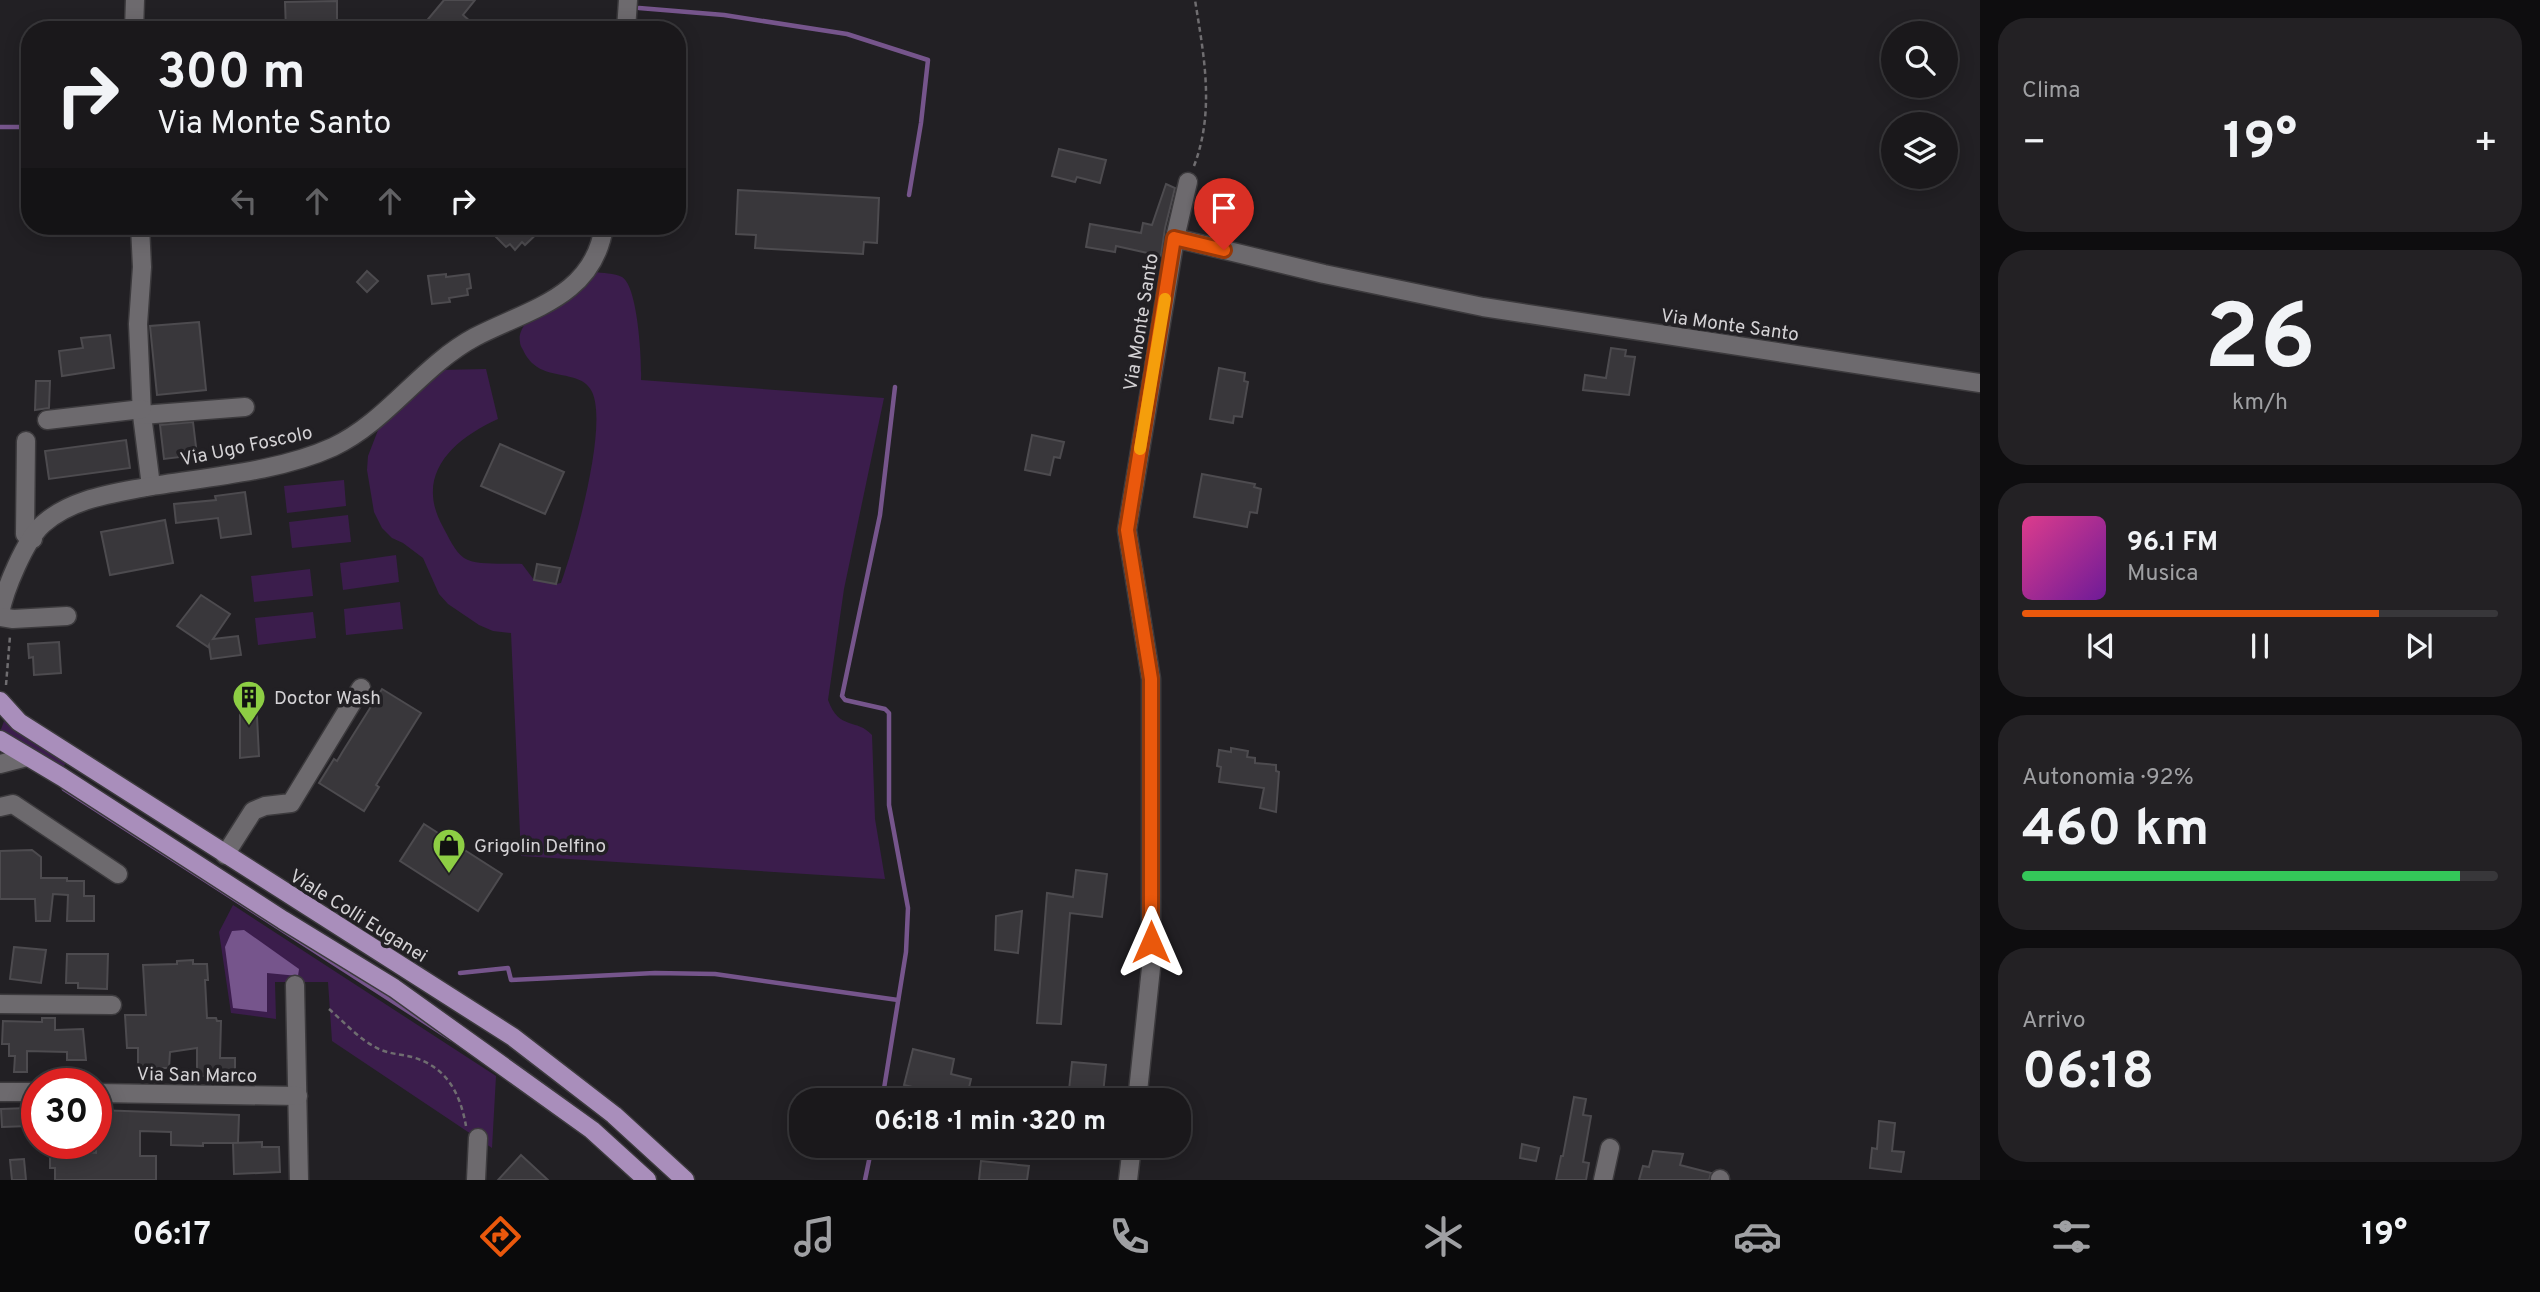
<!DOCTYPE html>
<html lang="it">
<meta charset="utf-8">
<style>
:root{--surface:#1a181b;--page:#232124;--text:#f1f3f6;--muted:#9fa0a3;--line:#38373a;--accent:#ea580c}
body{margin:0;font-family:Overpass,sans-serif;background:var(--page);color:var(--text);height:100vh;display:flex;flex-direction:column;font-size:26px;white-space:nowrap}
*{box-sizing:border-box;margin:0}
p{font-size:23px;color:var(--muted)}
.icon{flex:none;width:38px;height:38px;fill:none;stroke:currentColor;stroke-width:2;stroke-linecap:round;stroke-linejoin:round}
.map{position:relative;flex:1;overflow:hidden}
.side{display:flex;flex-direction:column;gap:18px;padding:18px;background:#0e0d0f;width:560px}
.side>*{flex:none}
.guide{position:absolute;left:21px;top:21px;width:665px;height:214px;border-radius:28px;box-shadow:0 4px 18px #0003,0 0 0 2px var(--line);background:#1a181b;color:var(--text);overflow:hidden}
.tools{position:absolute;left:1881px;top:21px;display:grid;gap:14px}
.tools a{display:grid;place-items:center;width:77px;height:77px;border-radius:50%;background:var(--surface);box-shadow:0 4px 18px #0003,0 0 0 2px var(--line);font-size:35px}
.speed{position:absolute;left:21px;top:1068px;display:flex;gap:14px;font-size:35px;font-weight:700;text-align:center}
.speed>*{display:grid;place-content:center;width:91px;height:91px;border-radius:50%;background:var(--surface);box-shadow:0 4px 18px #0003,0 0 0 2px var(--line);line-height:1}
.speed .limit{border:10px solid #d22;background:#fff;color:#111}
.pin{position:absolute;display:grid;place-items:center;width:60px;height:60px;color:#fff;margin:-72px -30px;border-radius:50% 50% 50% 0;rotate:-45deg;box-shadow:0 0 7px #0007}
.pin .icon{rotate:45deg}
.me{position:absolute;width:77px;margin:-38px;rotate:0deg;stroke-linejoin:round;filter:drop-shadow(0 0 5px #0008)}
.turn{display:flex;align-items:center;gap:24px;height:147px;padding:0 21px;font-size:32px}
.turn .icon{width:91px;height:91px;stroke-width:2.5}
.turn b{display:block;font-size:49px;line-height:60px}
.lanes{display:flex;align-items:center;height:66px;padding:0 21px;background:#0003;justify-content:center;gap:35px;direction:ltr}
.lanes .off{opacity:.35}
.big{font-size:52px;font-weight:700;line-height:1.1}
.side .widget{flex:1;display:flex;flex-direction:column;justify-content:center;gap:10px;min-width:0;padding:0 24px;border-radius:28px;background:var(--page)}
.side .dial{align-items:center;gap:0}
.dial b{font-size:91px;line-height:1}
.song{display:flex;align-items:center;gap:21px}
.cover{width:84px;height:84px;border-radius:10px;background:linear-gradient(135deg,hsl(330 70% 55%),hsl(280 70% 35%))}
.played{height:7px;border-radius:4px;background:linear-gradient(90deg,var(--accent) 75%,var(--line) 75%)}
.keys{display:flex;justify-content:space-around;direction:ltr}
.heat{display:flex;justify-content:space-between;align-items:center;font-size:38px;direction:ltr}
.charge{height:10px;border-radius:5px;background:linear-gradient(90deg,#34c759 92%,var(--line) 0)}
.trip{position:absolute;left:789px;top:1088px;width:402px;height:70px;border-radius:28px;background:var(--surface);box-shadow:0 4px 18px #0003,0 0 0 2px var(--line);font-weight:700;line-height:70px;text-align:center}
.tab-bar{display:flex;height:112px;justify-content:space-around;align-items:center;background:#0a0a0b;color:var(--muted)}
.tab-bar .icon{width:49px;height:49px}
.tab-bar .active{color:var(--accent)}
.tab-bar b{font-size:32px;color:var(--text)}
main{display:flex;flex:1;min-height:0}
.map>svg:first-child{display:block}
</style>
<main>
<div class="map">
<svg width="1980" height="1180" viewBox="0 0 1980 1180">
<rect width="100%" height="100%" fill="#222024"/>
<g fill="#3b1d4c">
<path d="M594,272C602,273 615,273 622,277C638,286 642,361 641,380L884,398L844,589L828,700C839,731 857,718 872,735L875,819L885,879L521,856L511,633L493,631L479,625L448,604L439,594L423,558L403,543L392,538L382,528L374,512L367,470L368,456L380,425L439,370L486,369L498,419C452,440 414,475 443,527C448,536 455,552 464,558C476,566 507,563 522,564L534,580L556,584L561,583C574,547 610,422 591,390C582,374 558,377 543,370C535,367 528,360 524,352C523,349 520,346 520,342C515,316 575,285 594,272Z"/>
<path d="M344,480L346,506L287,513L284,486Z"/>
<path d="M348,515L351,542L292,548L289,522Z"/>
<path d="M396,555L399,582L343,590L340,563Z"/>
<path d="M310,569L313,596L254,602L251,576Z"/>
<path d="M400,602L403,629L346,635L344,609Z"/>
<path d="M313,612L316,638L258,645L255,618Z"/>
<path d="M4,721L66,761L63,769L0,732Z"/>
<path d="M233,905L496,1076L492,1148L332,1041L328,982H275L276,1019L231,1013L219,932Z"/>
</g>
<path fill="#76558c" d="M244,930L299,969L298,976L267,973V1012L233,1008L225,947L232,931Z"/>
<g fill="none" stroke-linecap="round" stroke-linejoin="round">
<g stroke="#76558c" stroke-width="4.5">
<path d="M639,8L724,15L847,34L928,60L921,123L909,195"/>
<path d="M0,127H30"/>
<path d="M64,789L451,1039"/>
<path d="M460,973L508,968L511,980L655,973L715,974L898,1000"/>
<path d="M882,1101L906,952L908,908L889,805V713L885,709L845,700L842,696L880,515L895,387"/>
<path d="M865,1180L872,1146"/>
</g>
</g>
<g fill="#39373b" stroke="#4d4b4f" stroke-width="2">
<path d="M444,0H475L463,15L480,30H419Z"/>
<path d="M337,1V30H286L285,2Z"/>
<path d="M1059,149L1106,160L1100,183L1077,177L1075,182L1052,176Z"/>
<path d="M1166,184L1175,188L1165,228L1161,256L1116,246L1115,252L1086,247L1090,224L1141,233L1143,223L1152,225Z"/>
<path d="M738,190L879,198L877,243L864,242L863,254L755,248L756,235L736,234Z"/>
<path d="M485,226H545L525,245L522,242L515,250L510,244L506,247Z"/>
<path d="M367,271L378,281L367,292L357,282Z"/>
<path d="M446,274V277L469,274L471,288L467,289L468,295L449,298L450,302L432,304L428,276Z"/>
<path d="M199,322L206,390L157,395L150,326Z"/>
<path d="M110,335L114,368L62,376L59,351L83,348L81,338Z"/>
<path d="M1611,348L1626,350L1625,356L1635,357L1629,395L1583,390L1585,375L1606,378Z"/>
<path d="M1219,368L1245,373L1244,381L1248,382L1242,417L1234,416L1233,423L1210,419Z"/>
<path d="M36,381H50L49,408L35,410Z"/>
<path d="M193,422L197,455L164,459L160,425Z"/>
<path d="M1032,435L1064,442L1060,458L1054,457L1050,475L1025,470Z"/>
<path d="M126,440L130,468L49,479L45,451Z"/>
<path d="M500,444L564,472L545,514L481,486Z"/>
<path d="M1202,474L1255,484L1254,487L1261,489L1257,513L1250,512L1247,527L1194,517Z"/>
<path d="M245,492L251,534L221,538L218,518L176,523L174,504L216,500L215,496Z"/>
<path d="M165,520L173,563L110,575L101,532Z"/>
<path d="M537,564L560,568L556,584L534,580Z"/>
<path d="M201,595L230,614L213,639L238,636L241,655L211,659L209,645L208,647L177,626Z"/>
<path d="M59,642L61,673L34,675L33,657L29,658L28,644Z"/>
<path d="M382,689L421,713L376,785L379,787L364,811L319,783L334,759L337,761L343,751Z"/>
<path d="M256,697L259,756L240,758V698Z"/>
<path d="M1231,748L1248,751L1247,757L1255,758V763L1276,765V771L1279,772L1276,812L1260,808L1264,788L1219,782L1221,767L1217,766L1219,750L1231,752Z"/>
<path d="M424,824L502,874L478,911L400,861Z"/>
<path d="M32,850L41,857V878H67V881H84V896H94V921H67L68,895L53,894L50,921H36L35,899H0V851Z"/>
<path d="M1076,870L1107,874L1102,917L1070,913L1061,1024L1037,1023L1047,893L1073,897Z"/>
<path d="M1022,911L1018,953L995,950L996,916Z"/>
<path d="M14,947L46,950L41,983L10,979Z"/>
<path d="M67,954H108L107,989L78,988V983H66Z"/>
<path d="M193,960V964H207L208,980H205L207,1018H216L217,1021H221L220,1058H235V1076H197V1048L170,1052L169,1068H138V1048H127L125,1015H146L143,965L177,964V961Z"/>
<path d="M42,1018H55V1030L83,1029L86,1060H67V1052L27,1051V1072H14L15,1056H9V1044H2L3,1021L42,1022Z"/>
<path d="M913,1049L954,1059L951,1074L971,1079L966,1101H945L947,1095L904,1085Z"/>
<path d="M1072,1062L1106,1065L1103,1094L1069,1090Z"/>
<path d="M1574,1097L1586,1099L1583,1115L1591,1116L1583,1162L1589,1163L1586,1180H1556L1561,1156H1563Z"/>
<path d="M28,1108L29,1126L2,1127L1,1109Z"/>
<path d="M96,1110L239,1115L238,1143H203V1146L171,1145V1132L140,1131V1156H156V1180H55V1168H50V1155L76,1154V1151L96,1153Z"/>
<path d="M1879,1121L1895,1123L1892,1151L1904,1152L1901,1172L1870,1168L1872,1148L1877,1149Z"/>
<path d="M262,1142V1147H279L280,1172L234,1174L233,1143Z"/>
<path d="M1522,1144L1539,1148L1536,1161L1520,1158Z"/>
<path d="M1653,1151L1683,1154L1680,1165L1711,1173L1709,1180H1639L1643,1166L1649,1167Z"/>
<path d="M521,1155L548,1180H498Z"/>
<path d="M24,1159L26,1180H12L10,1160Z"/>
<path d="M981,1161L1029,1166L1027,1180H979Z"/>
</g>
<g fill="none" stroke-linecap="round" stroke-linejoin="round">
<defs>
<g id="minor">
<path d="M134,30L135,0"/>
<path d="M626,30L628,0"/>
<path d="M140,226L142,267L138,324L142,415L151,486"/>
<path d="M1175,238L1188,182"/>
<path d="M142,415L245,407"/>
<path d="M47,420L142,409"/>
<path d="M26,441L25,534L33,539"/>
<path d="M0,614C4,591 25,540 43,524C71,499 110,494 146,487C206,477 278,472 333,447C388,421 421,366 475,337C529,309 594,297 604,226"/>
<path d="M0,617L13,619L67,616"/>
<path d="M0,764L27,757"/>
<path d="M0,807L13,804L118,874"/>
<path d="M225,855L253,811L265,806L291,803L361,688"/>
<path d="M295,985L299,1180"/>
<path d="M0,1004L112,1005"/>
<path d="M0,1092H37"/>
<path d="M96,1093L298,1096"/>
<path d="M1137,1101L1151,968V679L1127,530L1175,238L1324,274L1483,307L1980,383"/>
<path d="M476,1180L478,1138"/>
<path d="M1128,1180L1132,1146"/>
<path d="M1603,1180L1610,1148"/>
<path d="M1720,1180V1179"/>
</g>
<g id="major">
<path d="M0,701L19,722L513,1037L614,1115L685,1180"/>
<path d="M0,740L62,777L283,920L394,988L592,1130L647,1180"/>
</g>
</defs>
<use href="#minor" stroke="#3c3a3d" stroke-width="21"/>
<use href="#major" stroke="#3c3a3d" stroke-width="21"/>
<g stroke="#6f6d70" stroke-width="2.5" stroke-dasharray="5 3.5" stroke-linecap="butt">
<path d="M1194,166C1215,111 1204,56 1195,0"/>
<path d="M6,685L10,636"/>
<path d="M329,1009C343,1021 358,1038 375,1047C387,1054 400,1054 412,1057C447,1067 460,1093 466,1126"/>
</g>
<use href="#minor" stroke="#6d6a6e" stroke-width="18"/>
<use href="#major" stroke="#a98ebb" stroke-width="18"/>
</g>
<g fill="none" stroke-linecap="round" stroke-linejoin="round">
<defs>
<path id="route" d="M1151,942V679L1127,530L1174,238L1224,250"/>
</defs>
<use href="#route" stroke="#983908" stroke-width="18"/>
<use href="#route" stroke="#ea580c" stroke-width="12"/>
<path stroke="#f59e0b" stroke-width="12" d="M1140,449L1165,299"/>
</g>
<defs>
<symbol id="building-pin" viewBox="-11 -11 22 30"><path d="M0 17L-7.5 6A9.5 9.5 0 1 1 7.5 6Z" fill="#8dce44" stroke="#222024"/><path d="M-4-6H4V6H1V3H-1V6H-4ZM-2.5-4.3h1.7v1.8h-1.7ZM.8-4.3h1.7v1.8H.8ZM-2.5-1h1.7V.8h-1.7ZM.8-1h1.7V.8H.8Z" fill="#111"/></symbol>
<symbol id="shop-pin" viewBox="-11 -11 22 30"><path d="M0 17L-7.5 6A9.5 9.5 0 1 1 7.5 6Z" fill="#8dce44" stroke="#222024"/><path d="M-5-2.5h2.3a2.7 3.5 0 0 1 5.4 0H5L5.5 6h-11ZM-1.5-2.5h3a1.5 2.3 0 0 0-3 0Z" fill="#111"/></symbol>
</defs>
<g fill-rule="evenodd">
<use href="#building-pin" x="230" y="678" width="38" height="52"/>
<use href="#shop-pin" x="430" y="826" width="38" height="52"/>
</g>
<g text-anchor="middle" stroke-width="7" stroke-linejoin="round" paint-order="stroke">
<g font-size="19" fill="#d4d2d5" stroke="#222024">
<text transform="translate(1140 322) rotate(-81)" y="7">Via Monte Santo</text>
<text transform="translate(1730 324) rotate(8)" y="7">Via Monte Santo</text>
<text transform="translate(246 445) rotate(-12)" y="7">Via Ugo Foscolo</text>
<text transform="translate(359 915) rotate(32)" y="7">Viale Colli Euganei</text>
<text transform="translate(197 1074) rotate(1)" y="7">Via San Marco</text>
</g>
<g font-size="19" fill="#d4d2d5" stroke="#222024" text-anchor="start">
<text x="274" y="704">Doctor Wash</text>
<text x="474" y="852">Grigolin Delfino</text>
</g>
</g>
</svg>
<div class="tools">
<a><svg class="icon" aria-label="search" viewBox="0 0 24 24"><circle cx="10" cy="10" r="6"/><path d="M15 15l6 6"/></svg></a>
<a><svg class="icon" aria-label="layers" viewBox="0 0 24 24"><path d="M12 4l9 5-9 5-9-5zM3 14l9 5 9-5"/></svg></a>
</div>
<div class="speed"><div class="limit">30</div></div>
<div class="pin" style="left:1224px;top:250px;background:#d93025"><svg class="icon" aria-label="arrive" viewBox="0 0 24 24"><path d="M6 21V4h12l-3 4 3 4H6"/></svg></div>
<svg class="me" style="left:1151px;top:942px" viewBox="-20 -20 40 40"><path d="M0-17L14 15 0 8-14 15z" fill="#ea580c" stroke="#fff" stroke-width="4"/></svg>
<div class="trip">06:18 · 1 min · 320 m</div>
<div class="guide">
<div class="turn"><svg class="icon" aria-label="right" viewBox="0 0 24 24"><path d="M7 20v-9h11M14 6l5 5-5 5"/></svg><div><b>300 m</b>Via Monte Santo</div></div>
<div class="lanes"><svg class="icon off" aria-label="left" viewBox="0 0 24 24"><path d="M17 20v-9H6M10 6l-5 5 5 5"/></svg><svg class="icon off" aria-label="ahead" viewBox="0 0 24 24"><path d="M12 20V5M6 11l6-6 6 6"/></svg><svg class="icon off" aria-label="ahead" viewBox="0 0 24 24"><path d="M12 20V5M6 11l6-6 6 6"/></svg><svg class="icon" aria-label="right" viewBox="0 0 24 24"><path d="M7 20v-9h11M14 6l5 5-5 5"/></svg></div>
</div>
</div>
<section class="side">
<div class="widget"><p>Clima</p>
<div class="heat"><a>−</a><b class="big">19°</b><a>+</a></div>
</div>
<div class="widget dial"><b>26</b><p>km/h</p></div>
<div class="widget">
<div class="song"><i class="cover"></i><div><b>96.1 FM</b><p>Musica</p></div></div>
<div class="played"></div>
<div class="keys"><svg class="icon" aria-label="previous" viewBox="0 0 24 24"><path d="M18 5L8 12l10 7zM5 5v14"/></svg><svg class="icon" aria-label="pause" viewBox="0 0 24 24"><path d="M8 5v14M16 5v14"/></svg><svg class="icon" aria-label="next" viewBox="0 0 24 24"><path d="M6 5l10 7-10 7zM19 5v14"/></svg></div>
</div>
<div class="widget"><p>Autonomia · 92%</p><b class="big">460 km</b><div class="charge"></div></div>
<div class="widget"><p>Arrivo</p><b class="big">06:18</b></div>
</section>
</main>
<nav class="tab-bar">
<b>06:17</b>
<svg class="icon active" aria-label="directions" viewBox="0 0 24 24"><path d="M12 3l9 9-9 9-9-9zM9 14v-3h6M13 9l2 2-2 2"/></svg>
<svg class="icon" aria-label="music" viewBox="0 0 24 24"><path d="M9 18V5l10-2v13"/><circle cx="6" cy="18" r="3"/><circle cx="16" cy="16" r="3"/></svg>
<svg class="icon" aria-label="phone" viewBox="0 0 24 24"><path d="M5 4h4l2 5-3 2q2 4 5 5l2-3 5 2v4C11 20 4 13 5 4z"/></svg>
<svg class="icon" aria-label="climate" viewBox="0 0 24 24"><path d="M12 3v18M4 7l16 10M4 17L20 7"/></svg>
<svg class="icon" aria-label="car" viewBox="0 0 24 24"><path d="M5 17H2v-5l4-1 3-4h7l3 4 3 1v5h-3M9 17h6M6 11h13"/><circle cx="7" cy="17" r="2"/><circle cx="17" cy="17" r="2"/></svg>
<svg class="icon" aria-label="filters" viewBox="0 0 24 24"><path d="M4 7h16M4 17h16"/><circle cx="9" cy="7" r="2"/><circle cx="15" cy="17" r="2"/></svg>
<b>19°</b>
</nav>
